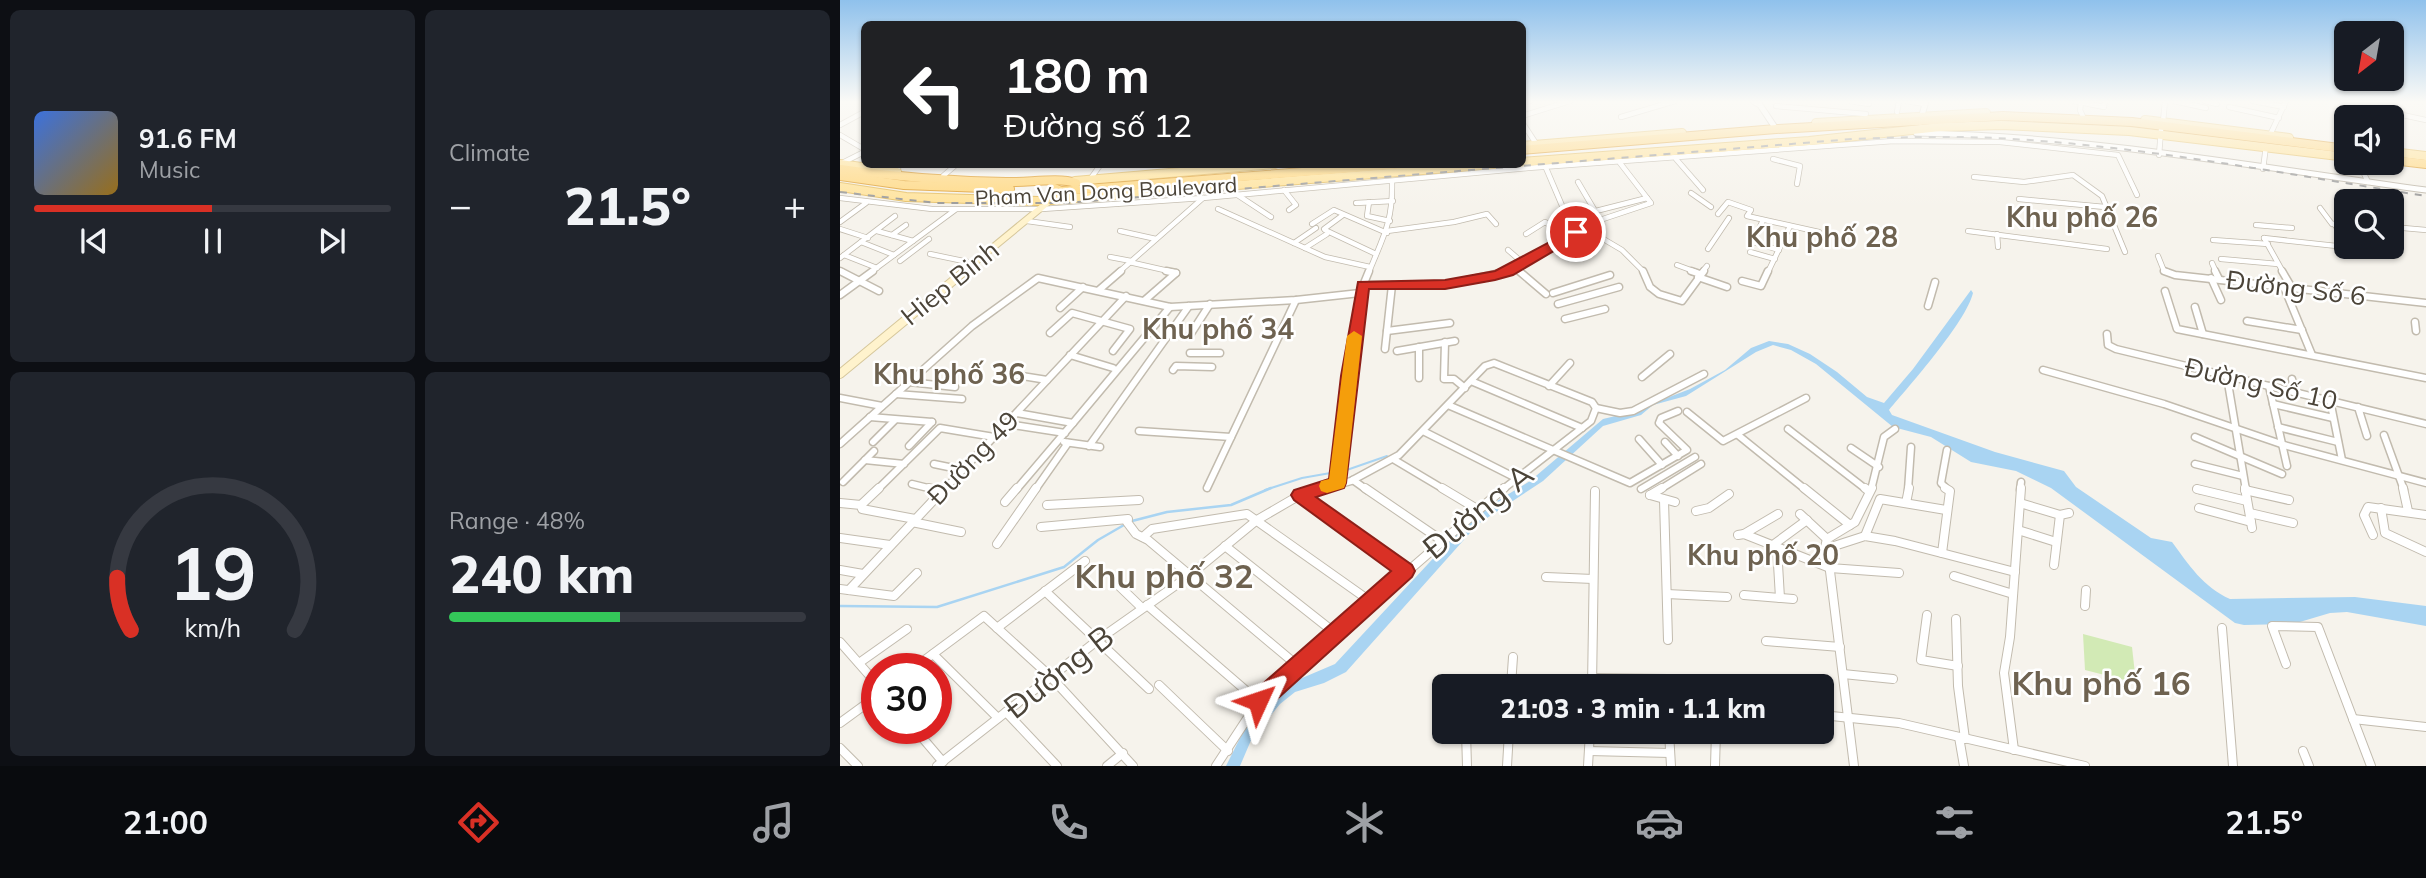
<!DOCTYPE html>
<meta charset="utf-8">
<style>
:root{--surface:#171b24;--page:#20242c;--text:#f1f3f6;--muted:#9ea1a6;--line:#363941;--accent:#d93025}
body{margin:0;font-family:Mulish,sans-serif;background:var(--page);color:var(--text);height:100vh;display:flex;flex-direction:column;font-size:26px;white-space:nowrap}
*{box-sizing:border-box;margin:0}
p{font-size:23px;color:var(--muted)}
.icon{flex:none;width:38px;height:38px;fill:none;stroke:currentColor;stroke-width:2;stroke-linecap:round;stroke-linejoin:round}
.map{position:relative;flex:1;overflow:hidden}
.sheet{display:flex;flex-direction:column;gap:10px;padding:10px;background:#0d0f14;width:840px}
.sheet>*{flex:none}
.banner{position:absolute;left:21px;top:21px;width:665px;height:147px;border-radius:10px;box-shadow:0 2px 5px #0004;background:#202124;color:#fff;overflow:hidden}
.needle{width:46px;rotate:211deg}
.buttons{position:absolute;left:1494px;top:21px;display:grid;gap:14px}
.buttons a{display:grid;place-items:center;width:70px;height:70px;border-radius:10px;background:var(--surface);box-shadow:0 2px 5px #0004;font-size:35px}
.speed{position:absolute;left:21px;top:653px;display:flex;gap:14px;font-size:35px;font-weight:700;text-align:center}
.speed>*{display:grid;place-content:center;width:91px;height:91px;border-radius:50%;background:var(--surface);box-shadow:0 2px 5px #0004;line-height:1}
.speed .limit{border:10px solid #d22;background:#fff;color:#111}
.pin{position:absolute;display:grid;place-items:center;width:60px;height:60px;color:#fff;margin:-30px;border:4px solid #fff;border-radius:50%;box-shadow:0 2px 7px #0007}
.me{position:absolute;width:77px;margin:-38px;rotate:48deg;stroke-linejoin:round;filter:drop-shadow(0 0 5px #0008)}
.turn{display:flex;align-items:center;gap:24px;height:147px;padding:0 28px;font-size:32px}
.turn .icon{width:91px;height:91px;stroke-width:2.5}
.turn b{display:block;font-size:49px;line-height:60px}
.big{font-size:52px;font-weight:800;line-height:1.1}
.sheet .tile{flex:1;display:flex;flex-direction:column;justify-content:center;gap:10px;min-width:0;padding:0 24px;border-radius:10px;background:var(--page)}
.sheet .dial{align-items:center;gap:0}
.dial svg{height:182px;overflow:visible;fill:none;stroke:var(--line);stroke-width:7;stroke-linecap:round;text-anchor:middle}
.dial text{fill:var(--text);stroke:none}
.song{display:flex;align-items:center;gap:21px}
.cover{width:84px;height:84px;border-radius:10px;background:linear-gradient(135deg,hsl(220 70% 55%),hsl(40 70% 35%))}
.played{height:7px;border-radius:4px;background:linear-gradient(90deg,var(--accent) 50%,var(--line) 50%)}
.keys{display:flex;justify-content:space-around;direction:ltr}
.heat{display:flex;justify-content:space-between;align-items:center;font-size:38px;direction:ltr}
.charge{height:10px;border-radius:5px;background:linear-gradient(90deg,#34c759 48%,var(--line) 0)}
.sheet .tiles{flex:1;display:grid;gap:10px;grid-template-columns:repeat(2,1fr)}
.trip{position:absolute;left:592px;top:674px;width:402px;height:70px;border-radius:10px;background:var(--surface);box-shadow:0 2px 5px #0004;font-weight:800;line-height:70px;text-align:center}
.dock{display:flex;height:112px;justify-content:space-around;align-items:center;background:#090b0e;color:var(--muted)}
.dock .icon{width:49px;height:49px}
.dock .on{color:var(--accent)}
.dock b{font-size:32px;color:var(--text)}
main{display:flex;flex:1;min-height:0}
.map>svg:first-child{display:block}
</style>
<main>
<section class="sheet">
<div class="tiles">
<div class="tile">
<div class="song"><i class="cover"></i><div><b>91.6 FM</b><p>Music</p></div></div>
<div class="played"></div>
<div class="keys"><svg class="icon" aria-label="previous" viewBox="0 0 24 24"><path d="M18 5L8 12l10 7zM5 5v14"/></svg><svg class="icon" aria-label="pause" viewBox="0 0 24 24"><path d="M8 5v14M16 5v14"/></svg><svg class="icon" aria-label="next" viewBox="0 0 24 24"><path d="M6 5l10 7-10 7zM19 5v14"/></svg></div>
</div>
<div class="tile"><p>Climate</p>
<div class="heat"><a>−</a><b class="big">21.5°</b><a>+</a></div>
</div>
<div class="tile dial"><svg viewBox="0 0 100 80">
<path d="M14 69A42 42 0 1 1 86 69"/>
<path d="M14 69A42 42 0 0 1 8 46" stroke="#d93025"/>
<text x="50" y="56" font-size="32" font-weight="700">19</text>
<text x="50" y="72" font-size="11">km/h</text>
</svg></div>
<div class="tile"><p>Range · 48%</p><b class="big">240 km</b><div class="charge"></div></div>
</div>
</section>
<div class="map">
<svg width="1586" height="766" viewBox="0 0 1586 766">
<rect width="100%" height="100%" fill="#f6f3ec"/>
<path fill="#d2eab5" d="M1243,634L1292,647L1296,683L1245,670Z"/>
<path fill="#a9d4f2" d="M1131,290L1133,293C1126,322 1070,385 1049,410L1052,415L1155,452L1224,471L1236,487L1311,538L1332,542C1349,565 1363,587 1390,599L1515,597L1586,606V626L1507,612L1490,613L1453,624L1404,625L1395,623L1211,488L1176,471L1131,462L1091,437L1053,427L976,364L951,350L933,345L916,352L846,396L813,405L801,415L763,426L703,481L638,524L506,672L484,683L455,692L440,704L412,738L400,766H386L411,716L426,700L448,684L495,664L614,536L647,507L690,481L763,419L788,413L850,389L885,370L911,348L929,341L948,344L970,354L997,372L1027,397L1044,403L1073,369Z"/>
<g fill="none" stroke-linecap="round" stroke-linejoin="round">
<g stroke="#a9d4f2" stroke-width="2">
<path d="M501,472L547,456"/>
<path d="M425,490L462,478L496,472"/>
</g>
<g stroke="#a9d4f2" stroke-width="2.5">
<path d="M292,521L327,512L391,505L431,488"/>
<path d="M0,606L97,607L224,567L258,540L284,525"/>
</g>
<defs>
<g id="minor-far2">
<path d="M1010,101L1029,104"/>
<path d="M1066,101L1085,104"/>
<path d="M1234,101L1264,107L1265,101"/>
<path d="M1334,101L1366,108"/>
<path d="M1365,101L1377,104"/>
<path d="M1413,101L1444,107"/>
<path d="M682,103L690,101"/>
<path d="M1241,103L1240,110L1244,119"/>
<path d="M936,106L1026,114"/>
<path d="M1389,107L1439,118"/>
<path d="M1057,112L1059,101"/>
<path d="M1558,114L1586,120"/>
<path d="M682,116L730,101"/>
<path d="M781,117L835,101"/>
<path d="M682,122L697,145"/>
<path d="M1323,122L1325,101"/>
<path d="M0,125L24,112"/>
<path d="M0,135L24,149"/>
<path d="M1430,135L1446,101"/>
<path d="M1319,155L1321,130"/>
<path d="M836,159L863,190"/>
<path d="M933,159L960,166L957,184"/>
<path d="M1519,163L1528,182"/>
<path d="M0,164L24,152"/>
<path d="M706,168L729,222"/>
<path d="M1423,169L1426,146"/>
<path d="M52,172L62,164"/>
<path d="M103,176L117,164"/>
<path d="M1134,177L1184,182L1233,175L1262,196L1285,252"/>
<path d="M251,178L261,164"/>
<path d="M738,182L755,211"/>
<path d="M444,190L456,205L449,210"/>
<path d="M851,193L871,207"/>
<path d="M396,194L431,217"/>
<path d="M1513,195L1515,201"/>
<path d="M0,198L92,209H202L363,198L688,168L1054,141L1160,142L1278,155L1297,195"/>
<path d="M1179,199L1265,207"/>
<path d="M529,202L527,216L550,221"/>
<path d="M516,203L553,201"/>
<path d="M1480,208L1492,224"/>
<path d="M378,209L485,257L530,267"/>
<path d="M748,213L807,198"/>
<path d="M878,214L888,202L911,210L907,216L979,232"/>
<path d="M923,220L913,242L939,250"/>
<path d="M187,221L230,227"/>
<path d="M0,222L26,203"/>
<path d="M756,223L760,237L782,250L804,272"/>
<path d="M472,224L494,210L547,233"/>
<path d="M1494,224L1507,241"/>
<path d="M1494,224H1507"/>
<path d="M1416,225L1452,228"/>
<path d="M1552,227L1586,230"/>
<path d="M0,229L28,238"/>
<path d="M484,229L503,215"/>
<path d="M485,230L536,254"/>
<path d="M37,231L73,241"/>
<path d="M280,231L316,239"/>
<path d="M547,231L614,222L647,214L656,224"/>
<path d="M1128,231L1267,249"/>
<path d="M686,234L705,222L729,237"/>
<path d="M1157,234L1158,247"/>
<path d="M52,235L66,225"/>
<path d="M1424,238L1524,249"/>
<path d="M1424,238L1443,272"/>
<path d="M1373,240L1428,244"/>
<path d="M21,242L54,255"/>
<path d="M454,243L476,228"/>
<path d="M465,248L487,234"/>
<path d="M868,249L889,218"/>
<path d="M668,250L683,263"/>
<path d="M910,252L935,259"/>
<path d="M90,254L133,263"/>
<path d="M4,255L37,268"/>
<path d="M1318,256L1324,271L1328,272"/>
<path d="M270,257L291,261"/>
<path d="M0,258L55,216"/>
<path d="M1381,259L1438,264"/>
<path d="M60,261L89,239"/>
<path d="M289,262L333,272"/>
<path d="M1372,263L1376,272"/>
<path d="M837,265L856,272"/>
<path d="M676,268L681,272"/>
<path d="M0,271L3,272"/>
<path d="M31,272L115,210"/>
<path d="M279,272L363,198"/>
<path d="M529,272C543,237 553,222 552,182"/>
<path d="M666,272L757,221L811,203L780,163"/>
<path d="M862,272L867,266"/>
<path d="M928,272L950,226"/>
</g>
<g id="minor-far1">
<path d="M0,271L39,291"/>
<path d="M326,271L336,273"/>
<path d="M679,271L706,294"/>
<path d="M803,271L810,287L819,294L842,301L864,271"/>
<path d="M851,271L860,274"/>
<path d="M1324,271L1335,275L1586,303"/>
<path d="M1375,271L1379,279"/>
<path d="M1442,271L1452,288"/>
<path d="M858,277L887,287"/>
<path d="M1371,278L1381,300"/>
<path d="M902,281L921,286L928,271"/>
<path d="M523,285H605L670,271"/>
<path d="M1444,287L1472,355"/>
<path d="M259,290L281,271"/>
<path d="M1325,291L1337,329L1586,378"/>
<path d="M713,293L770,275"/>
<path d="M0,295L33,271"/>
<path d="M305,300L336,273"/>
<path d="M718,304L779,287"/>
<path d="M1088,306L1095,282"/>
<path d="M1355,307L1363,334"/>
<path d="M220,308L243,287"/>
<path d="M725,319L765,309"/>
<path d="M1407,321L1462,330"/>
<path d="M1575,322L1576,331"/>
<path d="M547,331L610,323"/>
<path d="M210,333L232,313L290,329L273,351"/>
<path d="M1267,334L1268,345L1276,349L1586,424"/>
<path d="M350,335L370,304"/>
<path d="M605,342L604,379H614L625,388"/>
<path d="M579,347V378"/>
<path d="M545,349L552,285"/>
<path d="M557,351L615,341"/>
<path d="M350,353H380"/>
<path d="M230,355L273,368"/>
<path d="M333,370L336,366L372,367"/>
<path d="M1203,370L1324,404L1444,445L1586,483"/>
<path d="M170,374L207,380"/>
<path d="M802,377L830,354"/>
<path d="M1387,377L1406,490"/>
<path d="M1452,379L1454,392"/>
<path d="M631,381L742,428"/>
<path d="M69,382L115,387"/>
<path d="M709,386L730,363"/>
<path d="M1429,386L1447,466"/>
<path d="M56,394L122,399"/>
<path d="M0,398L42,406"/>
<path d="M1490,400L1502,460"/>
<path d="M1433,404L1493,418"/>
<path d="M608,405L790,483L847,450L819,423L821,418L838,411"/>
<path d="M1518,407L1527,436"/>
<path d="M756,408L780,413L793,411L864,374"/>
<path d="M847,412L883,441L966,398"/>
<path d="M30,417L92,422"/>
<path d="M233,423L330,307"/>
<path d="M167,424L225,433"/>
<path d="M1438,427L1498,442"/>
<path d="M948,429L1027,490"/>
<path d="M299,431L391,437"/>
<path d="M583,431L676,478"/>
<path d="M898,435L966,490"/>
<path d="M1544,435L1564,490"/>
<path d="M1355,437L1442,474"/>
<path d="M799,439L822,465"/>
<path d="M33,442L54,421"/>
<path d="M224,442L260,447"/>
<path d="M825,442L838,456"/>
<path d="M0,444L132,326L198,278L330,307L456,300L520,293"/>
<path d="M69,446L92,422"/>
<path d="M249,446L349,306"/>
<path d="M1011,448L1039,467"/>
<path d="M1107,450L1101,483L1108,490"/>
<path d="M553,459L605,490"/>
<path d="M25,460L64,464"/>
<path d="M94,464L123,470"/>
<path d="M1355,464L1403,476"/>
<path d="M513,480L527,490"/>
<path d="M3,482L34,451"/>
<path d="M497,483L520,293L529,271"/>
<path d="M72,484L96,490"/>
<path d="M367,488L456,300"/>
<path d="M801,489L855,457"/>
<path d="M1357,489L1360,490"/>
<path d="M37,490L100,428L154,437"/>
<path d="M104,490L286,296"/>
<path d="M176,490L233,423L177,413"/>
<path d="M195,490L228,443"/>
<path d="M479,490L511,481L559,455L645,366L654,363L752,402L756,408"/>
<path d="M662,490L751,421L756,408"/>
<path d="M819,490L861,464"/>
<path d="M1031,490L1044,437L1055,429"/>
<path d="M1068,490L1071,447"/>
<path d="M1180,490L1181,482"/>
</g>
<g id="minor">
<path d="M89,488L102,491"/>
<path d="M525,488L601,540"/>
<path d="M602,488L637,509"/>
<path d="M964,488L1010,525"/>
<path d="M1025,488L1029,491"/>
<path d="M1405,488L1412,528"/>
<path d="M1563,488L1568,511"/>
<path d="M1357,489L1407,501"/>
<path d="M1405,490L1449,500"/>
<path d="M460,495L565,571"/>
<path d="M810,495L822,488"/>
<path d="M810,495L835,502"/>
<path d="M824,500L828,640"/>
<path d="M165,502L177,488"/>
<path d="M0,503L21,505L22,509L75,519"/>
<path d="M1066,503L1069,488"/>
<path d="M1180,503L1220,515"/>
<path d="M21,505L39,488"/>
<path d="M207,505L299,500"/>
<path d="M1359,508L1411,522"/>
<path d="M1541,508L1545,533L1586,552"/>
<path d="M856,511L869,508L889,494"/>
<path d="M1410,513L1453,523"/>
<path d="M960,514L987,539"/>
<path d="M72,522L121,532"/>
<path d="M287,522L296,534L308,540L458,666"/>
<path d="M201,527L288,519"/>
<path d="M1178,530L1216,542"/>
<path d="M904,534L938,514"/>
<path d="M898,535L904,534L990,568L1059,573"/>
<path d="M1533,535L1524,515L1528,507L1586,515"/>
<path d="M1025,536L1040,499L1106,510"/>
<path d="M303,537L312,529L407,514L530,601"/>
<path d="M0,538L50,545"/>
<path d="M157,544L196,488"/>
<path d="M933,545L967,520"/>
<path d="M385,546L495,633"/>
<path d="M937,547L940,598"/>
<path d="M1102,553L1110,491L1105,488"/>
<path d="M989,563L983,556L987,539L1015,522L1032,488"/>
<path d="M1214,565L1220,515L1229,513"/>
<path d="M0,570L23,574"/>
<path d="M1114,576L1173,594"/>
<path d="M706,577L753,579"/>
<path d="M276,583L302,608"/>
<path d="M0,589L54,596L77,573"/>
<path d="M9,590L105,488"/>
<path d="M205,591L309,689"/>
<path d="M827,594L887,597"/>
<path d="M904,595L953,599"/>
<path d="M307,605L418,701"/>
<path d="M1245,606L1246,590"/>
<path d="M1087,615L1081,660L1118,666"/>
<path d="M1116,619L1118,686L1125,739"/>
<path d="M157,628L245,561"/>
<path d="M1382,628L1393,766"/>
<path d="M926,641L1000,647"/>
<path d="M0,642L37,684"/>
<path d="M93,654L158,718"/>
<path d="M19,663L67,629"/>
<path d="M1446,664L1432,626L1478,627L1531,766"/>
<path d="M74,668L144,616L211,677L293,766"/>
<path d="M1003,674L1053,679"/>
<path d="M752,678L828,679V686"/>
<path d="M319,685L388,751"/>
<path d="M671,686L673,657"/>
<path d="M752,686L755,491"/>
<path d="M166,712L217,766"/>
<path d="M982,715L1059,723L1245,766"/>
<path d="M1513,719L1586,727"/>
<path d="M0,723L37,696"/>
<path d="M74,728L103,762"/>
<path d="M626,732L627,766"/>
<path d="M829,732L831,766"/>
<path d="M1119,737L1124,766"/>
<path d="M0,748L18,766"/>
<path d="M1174,750L1164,673L1170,637L1181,488"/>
<path d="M749,751L830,753"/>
<path d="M1463,751L1469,766"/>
<path d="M97,766L258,640L349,576L417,520L460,495L486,488"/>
<path d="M267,766L283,753"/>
<path d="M376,766L420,699L664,488"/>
<path d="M667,766L669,732"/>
<path d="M748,766L750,732"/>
<path d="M875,766L876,732"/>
<path d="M1014,766L989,563L991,547L1025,536L1055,541L1175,572"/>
</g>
<g id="tertiary">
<path d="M913,101L920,105L936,129"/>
<path d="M1080,122L1086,101"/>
<path d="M1076,133C1247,136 1417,167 1586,190"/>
</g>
<path id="secondary-far1" d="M123,272L213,198"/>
<path id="secondary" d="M0,374L125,271"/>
<g id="primary">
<path d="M1305,120L1449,138"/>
<path d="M976,123L1146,113"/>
<path d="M682,146L842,133"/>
<path d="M1552,152L1586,156"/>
<path d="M682,162L969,141L1100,127L1161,125L1289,131L1507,157"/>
<path d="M0,164L57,172"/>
<path d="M235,181L435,164"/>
<path d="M0,187L66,197L198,201L658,164"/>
</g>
<g id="trunk">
<path d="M682,150L936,129L1163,116L1292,122L1507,149"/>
<path d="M1552,160L1586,164"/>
<path d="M0,169C55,177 111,181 166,182C187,183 218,177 236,183"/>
<path d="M0,176L64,185L170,189"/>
<path d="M214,188L221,191L565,164"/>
</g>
</defs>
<use href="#minor-far2" stroke="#c2bbae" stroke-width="6"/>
<use href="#minor-far1" stroke="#c2bbae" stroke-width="9"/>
<use href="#minor" stroke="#c2bbae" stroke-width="10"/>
<use href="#tertiary" stroke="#c2bbae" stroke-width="7"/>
<use href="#secondary-far1" stroke="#d6c79b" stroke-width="8"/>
<use href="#secondary" stroke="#d6c79b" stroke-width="10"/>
<use href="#primary" stroke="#e6c16a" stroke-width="10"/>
<use href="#trunk" stroke="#e0a43c" stroke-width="10"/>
<use href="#minor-far2" stroke="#fff" stroke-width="4.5"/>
<use href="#minor-far1" stroke="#fff" stroke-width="6"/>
<use href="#minor" stroke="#fff" stroke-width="8"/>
<use href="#tertiary" stroke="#fff" stroke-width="5"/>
<use href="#secondary-far1" stroke="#fff3cd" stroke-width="6"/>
<use href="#secondary" stroke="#fff3cd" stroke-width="8"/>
<use href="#primary" stroke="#ffe39c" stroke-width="8"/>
<use href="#trunk" stroke="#ffd985" stroke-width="8"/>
<path stroke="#9a9a9a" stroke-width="2" stroke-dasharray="7 7" stroke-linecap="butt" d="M0,192L96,203H226L1012,139C1060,137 1107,136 1155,138C1300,145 1443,174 1586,196"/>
</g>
<linearGradient id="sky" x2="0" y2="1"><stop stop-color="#8fc1ec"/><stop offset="0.49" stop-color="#fbfaf6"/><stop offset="1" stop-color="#fbfaf6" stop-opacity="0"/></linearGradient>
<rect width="1586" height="208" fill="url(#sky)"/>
<path fill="#d93025" stroke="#8d1f18" stroke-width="2" d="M736,228L741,230V235L673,275L655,280L605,289H529L506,483L504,488L476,497L572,565L575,571L572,577L426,709L418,712L411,709L407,701L411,694L551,571L454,500L451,495L454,490L489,479L501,376L518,282L605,280L655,271Z"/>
<path fill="#f59e0b" d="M514,331L522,336L506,483L504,488L487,493L481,491L479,486L481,481L489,479L507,336Z"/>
<g text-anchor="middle" stroke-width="5" stroke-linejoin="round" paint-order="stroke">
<g font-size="21" fill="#4b4439" stroke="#fff">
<text transform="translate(266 192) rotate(-3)" y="7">Pham Van Dong Boulevard</text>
</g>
<g font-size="26" fill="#4b4439" stroke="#fff">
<text transform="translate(110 283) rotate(-39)" y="9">Hiep Binh</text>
<text transform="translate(1456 288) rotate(7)" y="9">Đường Số 6</text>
<text transform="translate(1421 384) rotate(13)" y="9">Đường Số 10</text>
<text transform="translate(133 458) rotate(-46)" y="9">Đường 49</text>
</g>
<g font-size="28" font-weight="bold" fill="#6e6250" stroke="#fff">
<text x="1242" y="227">Khu phố 26</text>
<text x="982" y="247">Khu phố 28</text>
<text x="378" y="339">Khu phố 34</text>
<text x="109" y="384">Khu phố 36</text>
<text x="923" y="565">Khu phố 20</text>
</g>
<g font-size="32" fill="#4b4439" stroke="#fff">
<text transform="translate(638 511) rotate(-39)" y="11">Đường A</text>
<text transform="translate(219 672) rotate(-38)" y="11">Đường B</text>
</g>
<g font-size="33" font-weight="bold" fill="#6e6250" stroke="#fff">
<text x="324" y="588">Khu phố 32</text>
<text x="1261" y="695">Khu phố 16</text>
</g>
</g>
</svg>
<div class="buttons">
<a><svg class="needle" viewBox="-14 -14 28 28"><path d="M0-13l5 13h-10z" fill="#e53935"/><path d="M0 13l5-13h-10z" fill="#9ea1a6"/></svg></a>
<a><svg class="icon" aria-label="sound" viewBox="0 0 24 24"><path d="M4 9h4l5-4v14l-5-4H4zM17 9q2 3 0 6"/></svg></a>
<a><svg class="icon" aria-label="search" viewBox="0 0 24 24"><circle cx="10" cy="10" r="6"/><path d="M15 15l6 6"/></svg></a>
</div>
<div class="speed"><div class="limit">30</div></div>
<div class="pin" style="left:736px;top:232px;background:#d93025"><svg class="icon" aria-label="arrive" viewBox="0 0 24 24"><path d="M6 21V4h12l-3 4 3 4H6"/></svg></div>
<svg class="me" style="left:418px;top:701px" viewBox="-20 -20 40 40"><path d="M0-17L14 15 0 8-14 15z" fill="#d93025" stroke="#fff" stroke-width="4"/></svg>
<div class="trip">21:03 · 3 min · 1.1 km</div>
<div class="banner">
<div class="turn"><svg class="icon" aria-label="left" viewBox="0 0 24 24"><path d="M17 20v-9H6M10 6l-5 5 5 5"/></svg><div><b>180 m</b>Đường số 12</div></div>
</div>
</div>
</main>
<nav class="dock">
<b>21:00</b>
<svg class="icon on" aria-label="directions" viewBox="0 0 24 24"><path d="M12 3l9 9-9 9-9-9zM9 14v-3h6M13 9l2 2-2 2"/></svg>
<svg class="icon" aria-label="music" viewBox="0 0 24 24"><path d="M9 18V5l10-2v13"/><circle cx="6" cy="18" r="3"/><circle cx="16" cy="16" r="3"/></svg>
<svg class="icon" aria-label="phone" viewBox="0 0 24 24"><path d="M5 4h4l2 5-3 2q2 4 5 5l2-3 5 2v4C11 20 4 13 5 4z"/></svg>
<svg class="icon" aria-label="climate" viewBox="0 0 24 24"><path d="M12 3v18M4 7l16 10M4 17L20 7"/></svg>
<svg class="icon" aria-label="car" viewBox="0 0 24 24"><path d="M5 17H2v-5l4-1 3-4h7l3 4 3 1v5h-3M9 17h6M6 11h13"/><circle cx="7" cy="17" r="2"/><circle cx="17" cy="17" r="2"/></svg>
<svg class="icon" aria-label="filters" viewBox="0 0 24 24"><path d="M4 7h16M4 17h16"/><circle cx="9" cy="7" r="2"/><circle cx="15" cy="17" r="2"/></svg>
<b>21.5°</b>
</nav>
